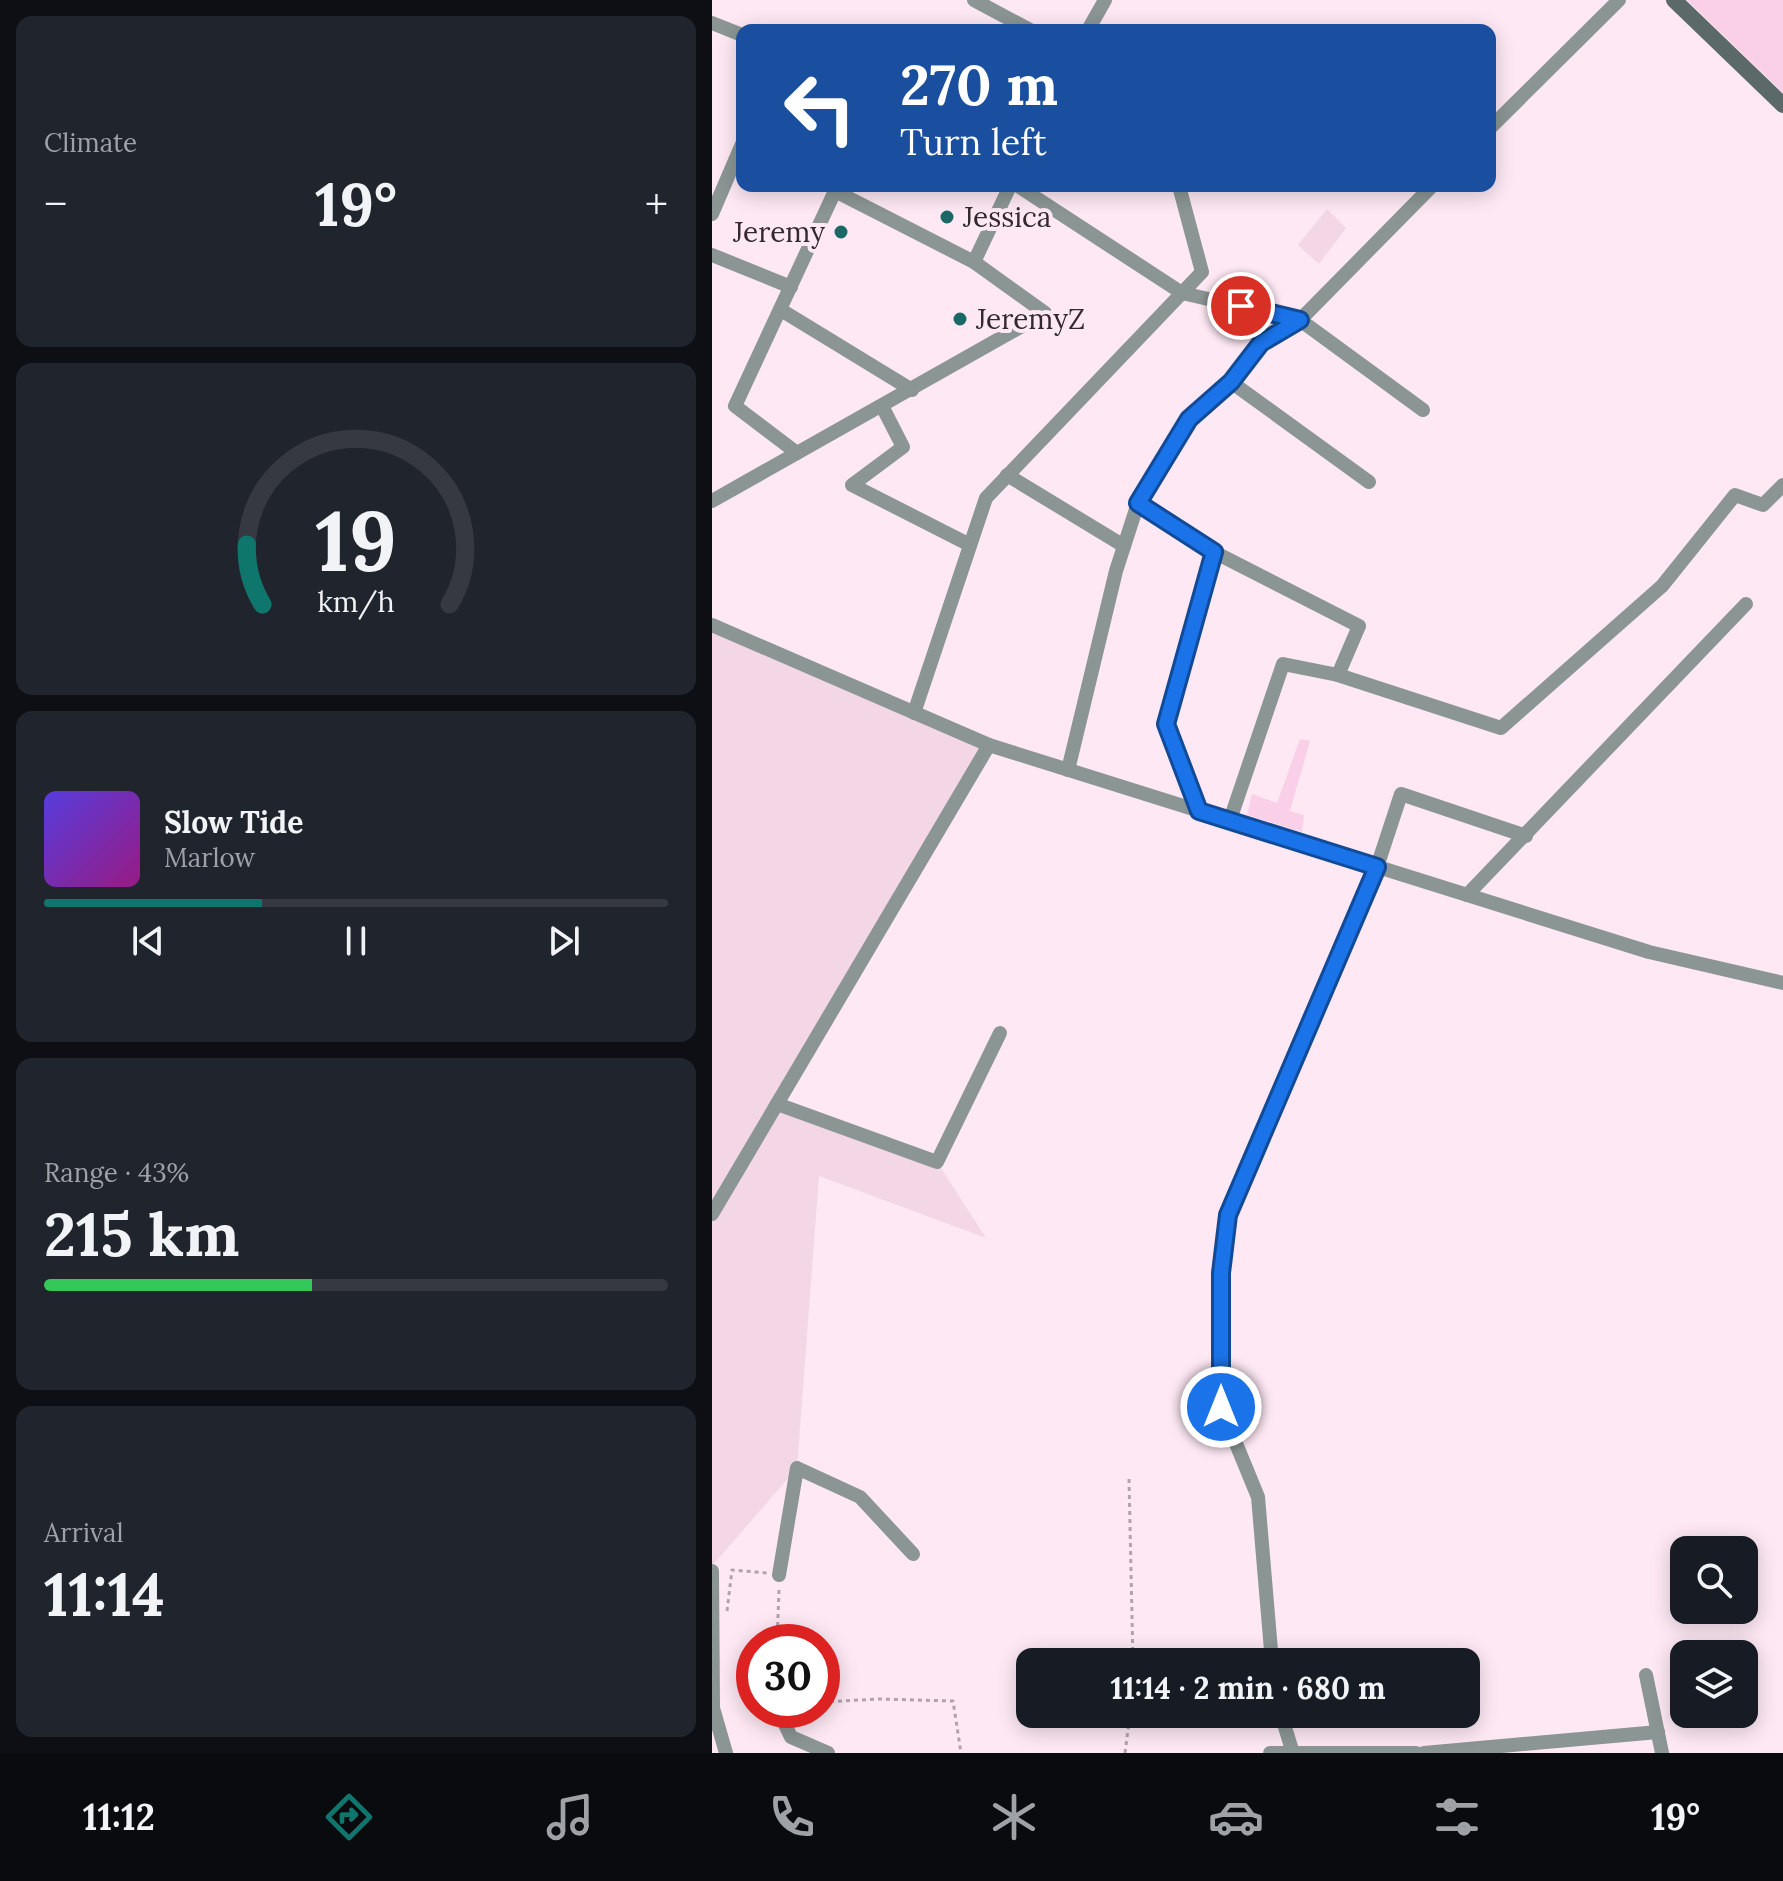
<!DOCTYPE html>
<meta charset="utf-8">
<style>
:root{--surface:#171b24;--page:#20242c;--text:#f1f3f6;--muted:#9ea1a6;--line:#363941;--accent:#0f766e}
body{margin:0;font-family:Lora,serif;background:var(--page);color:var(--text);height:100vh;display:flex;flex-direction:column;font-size:30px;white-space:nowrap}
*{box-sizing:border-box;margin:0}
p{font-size:26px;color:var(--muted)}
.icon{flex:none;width:44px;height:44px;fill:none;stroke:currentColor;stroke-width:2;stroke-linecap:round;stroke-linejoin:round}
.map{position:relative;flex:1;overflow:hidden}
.sheet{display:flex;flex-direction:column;gap:16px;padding:16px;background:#0d0f14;width:712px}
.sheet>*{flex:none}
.banner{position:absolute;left:24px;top:24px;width:760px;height:168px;border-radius:16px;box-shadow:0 4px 20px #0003;background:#1a4fa0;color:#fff;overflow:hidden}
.buttons{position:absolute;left:958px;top:1536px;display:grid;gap:16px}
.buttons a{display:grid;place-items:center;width:88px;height:88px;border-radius:16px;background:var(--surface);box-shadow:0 4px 20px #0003;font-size:40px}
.speed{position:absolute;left:24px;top:1624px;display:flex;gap:16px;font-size:40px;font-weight:700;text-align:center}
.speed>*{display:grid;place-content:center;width:104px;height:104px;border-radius:50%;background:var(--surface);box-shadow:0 4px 20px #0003;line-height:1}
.speed .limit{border:12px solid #d22;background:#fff;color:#111}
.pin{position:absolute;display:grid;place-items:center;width:68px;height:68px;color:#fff;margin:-34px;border:4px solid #fff;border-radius:50%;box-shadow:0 2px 8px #0007}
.me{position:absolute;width:88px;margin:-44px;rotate:0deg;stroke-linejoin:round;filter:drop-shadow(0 0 6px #0008)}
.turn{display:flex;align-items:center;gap:28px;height:168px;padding:0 32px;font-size:36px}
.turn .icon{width:104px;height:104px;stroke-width:2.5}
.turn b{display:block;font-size:56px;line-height:68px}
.big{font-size:60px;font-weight:700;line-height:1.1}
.sheet .widget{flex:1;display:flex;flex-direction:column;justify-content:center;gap:12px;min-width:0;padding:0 28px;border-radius:16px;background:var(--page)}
.sheet .dial{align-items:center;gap:0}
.dial svg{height:208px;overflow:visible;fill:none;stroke:var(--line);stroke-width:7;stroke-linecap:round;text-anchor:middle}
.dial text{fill:var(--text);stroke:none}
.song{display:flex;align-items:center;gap:24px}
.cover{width:96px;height:96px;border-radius:12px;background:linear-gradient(135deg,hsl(250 70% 55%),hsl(310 70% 35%))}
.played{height:8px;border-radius:4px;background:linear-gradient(90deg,var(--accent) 35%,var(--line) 35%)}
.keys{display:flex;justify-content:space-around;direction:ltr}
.heat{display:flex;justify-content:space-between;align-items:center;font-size:44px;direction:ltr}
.charge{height:12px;border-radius:6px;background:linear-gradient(90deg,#34c759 43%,var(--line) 0)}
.trip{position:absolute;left:304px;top:1648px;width:464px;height:80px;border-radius:16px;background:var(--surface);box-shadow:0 4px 20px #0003;font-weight:700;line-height:80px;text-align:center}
.tabs{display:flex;height:128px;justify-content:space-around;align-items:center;background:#090b0e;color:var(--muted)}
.tabs .icon{width:56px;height:56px}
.tabs .active{color:var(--accent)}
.tabs b{font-size:36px;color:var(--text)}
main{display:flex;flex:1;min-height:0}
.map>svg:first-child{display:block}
</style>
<main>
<section class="sheet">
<div class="widget"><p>Climate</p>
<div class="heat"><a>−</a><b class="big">19°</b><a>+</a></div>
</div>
<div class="widget dial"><svg viewBox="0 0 100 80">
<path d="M14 69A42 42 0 1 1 86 69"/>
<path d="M14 69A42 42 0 0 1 8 46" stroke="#0f766e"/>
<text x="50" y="56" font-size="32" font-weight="700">19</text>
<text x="50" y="72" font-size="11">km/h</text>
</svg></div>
<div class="widget">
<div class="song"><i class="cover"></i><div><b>Slow Tide</b><p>Marlow</p></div></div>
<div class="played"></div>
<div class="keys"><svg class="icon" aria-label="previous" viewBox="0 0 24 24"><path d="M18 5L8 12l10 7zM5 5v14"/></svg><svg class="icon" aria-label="pause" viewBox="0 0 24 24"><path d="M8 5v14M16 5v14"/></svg><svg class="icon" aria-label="next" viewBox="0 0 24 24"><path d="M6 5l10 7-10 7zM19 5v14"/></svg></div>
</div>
<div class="widget"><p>Range · 43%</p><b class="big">215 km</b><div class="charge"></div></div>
<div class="widget"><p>Arrival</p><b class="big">11:14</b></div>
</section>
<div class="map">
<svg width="1071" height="1753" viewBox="0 0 1071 1753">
<rect width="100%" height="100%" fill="#fde8f4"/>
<g fill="#f3d7e6">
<path d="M615,209L634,228L607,264L586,245Z"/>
<path d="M0,627L277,745L65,1104L225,1162L274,1238L107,1176L85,1468L0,1566Z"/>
</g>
<g fill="#f9d0e7">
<path d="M975,0H1071V93Z"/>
<path d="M588,739L598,741L578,811L592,815L590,832L535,815L540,794L565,803Z"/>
</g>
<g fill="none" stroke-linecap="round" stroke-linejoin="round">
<g stroke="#b2a2ab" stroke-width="3" stroke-dasharray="4 4" stroke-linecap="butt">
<path d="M417,1479L421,1662"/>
<path d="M15,1611L20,1570L55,1573"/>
<path d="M65,1642L67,1590"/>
<path d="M110,1702L167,1699L241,1701L249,1753"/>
<path d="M413,1753L418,1714"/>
</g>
<g stroke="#8a9594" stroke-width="14">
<path d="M262,0L318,30"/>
<path d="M0,23L30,35"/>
<path d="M376,30L393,0"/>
<path d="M778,128L907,0"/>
<path d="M306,186L470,293L588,320L720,186"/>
<path d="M0,214L30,144"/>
<path d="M0,255L79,287"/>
<path d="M69,310L200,390"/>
<path d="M519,382L657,482"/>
<path d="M170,406L191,447L140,485L258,545"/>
<path d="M85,453L23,406L123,191L262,262"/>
<path d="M295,475L412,546"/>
<path d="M0,501L333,313L262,262L298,186"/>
<path d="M426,503L502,552L454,724L487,811"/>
<path d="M502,552L647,626L626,675"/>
<path d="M0,625L277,745L0,1214"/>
<path d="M202,713L274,498L490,272L467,186"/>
<path d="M277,745L937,952L1071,983"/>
<path d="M356,770L404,571L426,503L477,419L519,382L549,343L588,320L711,410"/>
<path d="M518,820L571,664L626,675L789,728L950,586L1023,495L1051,505L1071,485"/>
<path d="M755,895L1034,604"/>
<path d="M65,1104L225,1162L288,1033"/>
<path d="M0,1571L1,1708L14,1753"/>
<path d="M67,1575L85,1468L148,1497L201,1554"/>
<path d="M560,1662L546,1497L509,1407V1273L516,1215L665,867L689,794L814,836"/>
<path d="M934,1675L950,1753"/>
<path d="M66,1710L79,1737L116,1753"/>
<path d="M569,1714L580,1750"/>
<path d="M558,1753H704"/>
<path d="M712,1753L946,1732"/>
</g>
<path stroke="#5b6a69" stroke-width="16" d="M962,0L1071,105"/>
</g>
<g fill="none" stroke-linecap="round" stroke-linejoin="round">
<defs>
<path id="route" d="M509,1407V1273L516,1215L665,867L487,811L454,724L502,552L426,503L477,419L519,382L549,343L588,320L529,306"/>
</defs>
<use href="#route" stroke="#114b97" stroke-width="20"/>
<use href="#route" stroke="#1a73e8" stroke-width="14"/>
</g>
<g fill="#1b6866" stroke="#fde8f4" stroke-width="3">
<circle cx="235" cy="217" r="8"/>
<circle cx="129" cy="232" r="8"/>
<circle cx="248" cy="319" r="8"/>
</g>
<g text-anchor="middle" stroke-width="8" stroke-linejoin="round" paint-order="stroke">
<g font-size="28" fill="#322a2e" stroke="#fde8f4" text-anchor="start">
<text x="251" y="227">Jessica</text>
<text x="113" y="242" text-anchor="end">Jeremy</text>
<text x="264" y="329">JeremyZ</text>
</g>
</g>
</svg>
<div class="buttons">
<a><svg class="icon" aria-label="search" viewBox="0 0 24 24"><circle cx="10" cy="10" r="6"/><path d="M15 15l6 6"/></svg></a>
<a><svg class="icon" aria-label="layers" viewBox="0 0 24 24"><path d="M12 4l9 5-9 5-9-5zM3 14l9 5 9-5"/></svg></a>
</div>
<div class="speed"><div class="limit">30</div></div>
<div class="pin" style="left:529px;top:306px;background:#d93025"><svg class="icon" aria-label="arrive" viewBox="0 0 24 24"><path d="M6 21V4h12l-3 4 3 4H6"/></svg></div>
<svg class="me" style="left:509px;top:1407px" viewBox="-20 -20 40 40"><circle r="17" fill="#1a73e8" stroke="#fff" stroke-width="3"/><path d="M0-11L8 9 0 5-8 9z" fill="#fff"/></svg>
<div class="trip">11:14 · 2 min · 680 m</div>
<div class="banner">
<div class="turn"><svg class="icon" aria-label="left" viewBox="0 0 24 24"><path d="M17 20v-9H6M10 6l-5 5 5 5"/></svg><div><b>270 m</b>Turn left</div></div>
</div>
</div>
</main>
<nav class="tabs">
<b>11:12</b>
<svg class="icon active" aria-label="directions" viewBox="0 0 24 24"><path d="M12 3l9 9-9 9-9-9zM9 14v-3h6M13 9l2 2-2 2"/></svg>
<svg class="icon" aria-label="music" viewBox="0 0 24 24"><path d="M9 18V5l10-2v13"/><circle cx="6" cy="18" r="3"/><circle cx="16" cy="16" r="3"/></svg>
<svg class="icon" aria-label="phone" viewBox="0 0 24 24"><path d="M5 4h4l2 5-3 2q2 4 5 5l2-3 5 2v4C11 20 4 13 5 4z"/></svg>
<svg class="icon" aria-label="climate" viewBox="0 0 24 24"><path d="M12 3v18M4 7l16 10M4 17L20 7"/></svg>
<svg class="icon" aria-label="car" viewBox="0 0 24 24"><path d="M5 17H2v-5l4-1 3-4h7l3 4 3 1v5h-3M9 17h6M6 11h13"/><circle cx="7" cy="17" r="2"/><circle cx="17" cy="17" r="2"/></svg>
<svg class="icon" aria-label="filters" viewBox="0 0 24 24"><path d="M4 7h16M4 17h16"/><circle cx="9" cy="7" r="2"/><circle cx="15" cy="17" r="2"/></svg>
<b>19°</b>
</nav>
